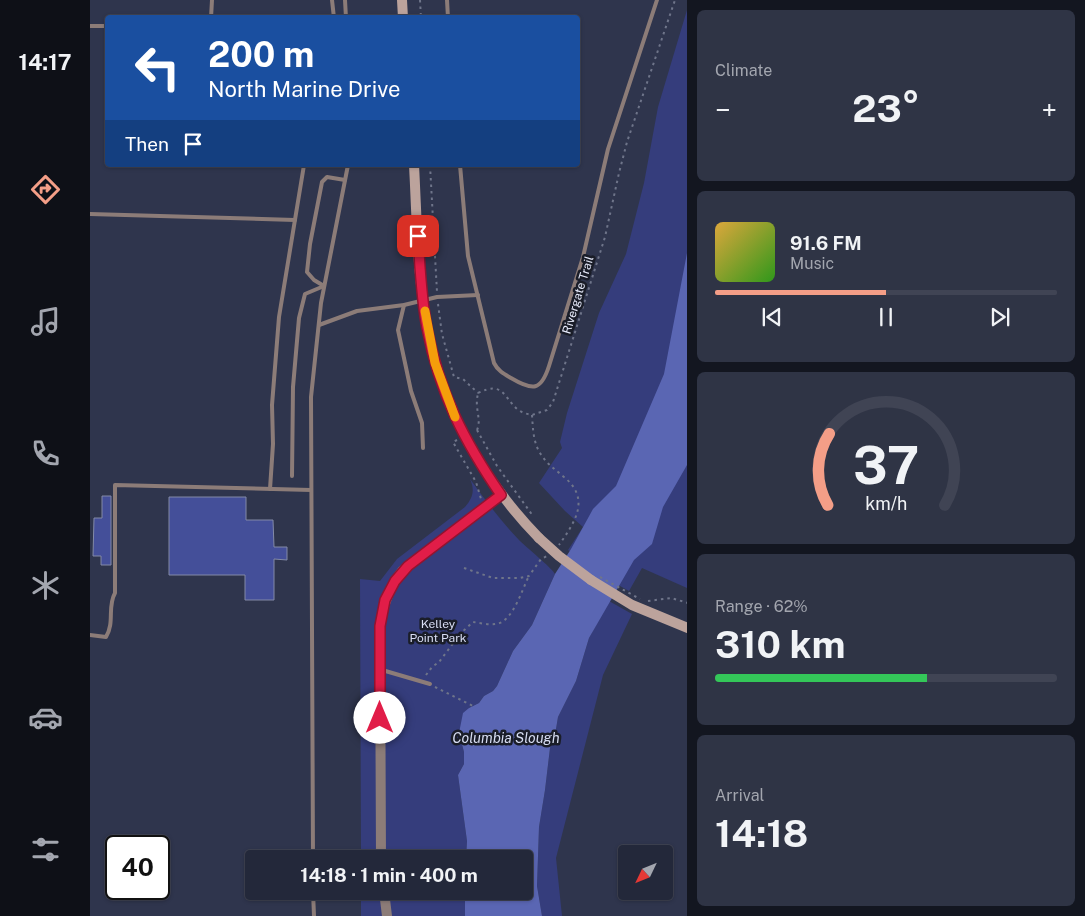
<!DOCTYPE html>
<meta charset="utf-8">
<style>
:root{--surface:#23283a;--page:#2f3445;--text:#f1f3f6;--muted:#a3a6af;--line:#404454;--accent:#f49e87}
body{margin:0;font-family:"Public Sans",sans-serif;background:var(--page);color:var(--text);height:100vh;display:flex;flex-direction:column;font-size:19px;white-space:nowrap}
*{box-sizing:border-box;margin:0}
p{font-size:16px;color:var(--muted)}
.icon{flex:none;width:28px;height:28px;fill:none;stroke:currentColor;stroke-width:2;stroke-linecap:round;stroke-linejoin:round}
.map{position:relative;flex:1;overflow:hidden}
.details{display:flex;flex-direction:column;gap:10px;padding:10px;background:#131620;width:398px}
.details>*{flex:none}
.banner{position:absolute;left:15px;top:15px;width:475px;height:152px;border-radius:5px;box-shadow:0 1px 4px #0004,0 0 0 1px var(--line);background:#1a4fa0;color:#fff;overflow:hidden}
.needle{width:32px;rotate:227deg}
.controls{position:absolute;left:528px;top:845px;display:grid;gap:10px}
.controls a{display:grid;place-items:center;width:55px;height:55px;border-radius:5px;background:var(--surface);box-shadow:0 1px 4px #0004,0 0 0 1px var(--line);font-size:25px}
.speed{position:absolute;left:15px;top:835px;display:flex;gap:10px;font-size:25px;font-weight:700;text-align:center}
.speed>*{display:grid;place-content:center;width:65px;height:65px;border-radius:50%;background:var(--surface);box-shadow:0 1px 4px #0004,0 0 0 1px var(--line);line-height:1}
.speed .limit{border:2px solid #111;border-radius:8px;background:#fff;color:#111}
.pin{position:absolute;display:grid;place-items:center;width:42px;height:42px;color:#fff;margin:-21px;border-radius:10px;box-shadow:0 2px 8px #0006}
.me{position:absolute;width:55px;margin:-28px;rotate:0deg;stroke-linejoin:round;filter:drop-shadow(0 0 4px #0008)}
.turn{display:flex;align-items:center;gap:18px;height:105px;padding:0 20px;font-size:22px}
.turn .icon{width:65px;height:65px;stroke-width:2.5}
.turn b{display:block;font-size:35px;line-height:42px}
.then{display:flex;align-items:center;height:48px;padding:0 20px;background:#0003;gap:10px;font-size:19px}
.big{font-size:38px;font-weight:700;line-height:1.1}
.details .card{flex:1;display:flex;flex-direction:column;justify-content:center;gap:8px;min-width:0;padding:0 18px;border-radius:8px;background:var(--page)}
.details .dial{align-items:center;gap:0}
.dial svg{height:130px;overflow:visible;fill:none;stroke:var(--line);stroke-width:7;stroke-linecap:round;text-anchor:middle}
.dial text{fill:var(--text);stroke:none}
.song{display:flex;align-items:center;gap:15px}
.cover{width:60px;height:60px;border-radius:8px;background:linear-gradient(135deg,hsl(40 70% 55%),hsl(110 70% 35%))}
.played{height:5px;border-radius:2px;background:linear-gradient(90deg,var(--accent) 50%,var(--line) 50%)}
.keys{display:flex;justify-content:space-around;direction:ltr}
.heat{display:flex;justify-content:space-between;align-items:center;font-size:28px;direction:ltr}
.charge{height:8px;border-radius:4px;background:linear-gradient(90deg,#34c759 62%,var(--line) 0)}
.trip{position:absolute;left:155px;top:850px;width:288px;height:50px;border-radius:5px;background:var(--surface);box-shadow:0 1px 4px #0004,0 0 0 1px var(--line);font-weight:700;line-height:50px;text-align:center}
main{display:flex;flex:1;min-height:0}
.menu{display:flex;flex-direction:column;width:90px;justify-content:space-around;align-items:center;background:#0e1017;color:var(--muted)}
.menu .icon{width:35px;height:35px}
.menu .selected{color:var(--accent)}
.menu b{font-size:22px;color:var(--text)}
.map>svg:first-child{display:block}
</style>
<main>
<nav class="menu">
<b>14:17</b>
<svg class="icon selected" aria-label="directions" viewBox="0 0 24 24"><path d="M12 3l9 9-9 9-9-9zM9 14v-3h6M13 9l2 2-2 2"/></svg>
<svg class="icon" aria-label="music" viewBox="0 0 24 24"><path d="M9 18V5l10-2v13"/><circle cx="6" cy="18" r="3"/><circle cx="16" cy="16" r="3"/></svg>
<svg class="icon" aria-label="phone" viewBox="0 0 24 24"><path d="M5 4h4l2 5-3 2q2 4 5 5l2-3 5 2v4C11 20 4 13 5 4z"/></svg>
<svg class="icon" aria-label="climate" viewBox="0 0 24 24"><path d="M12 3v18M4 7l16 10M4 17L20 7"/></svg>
<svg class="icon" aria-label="car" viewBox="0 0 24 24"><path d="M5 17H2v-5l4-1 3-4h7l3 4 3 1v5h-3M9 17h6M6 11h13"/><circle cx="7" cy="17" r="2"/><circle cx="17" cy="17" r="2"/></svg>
<svg class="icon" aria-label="filters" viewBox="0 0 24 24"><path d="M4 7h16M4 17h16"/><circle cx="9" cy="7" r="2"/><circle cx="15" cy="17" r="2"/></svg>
</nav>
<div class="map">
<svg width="598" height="916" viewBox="0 0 598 916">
<rect width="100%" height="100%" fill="#2f354d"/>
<g fill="#353d7c">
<path d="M597,10V588L552,568L539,591L521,581L478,550L493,527L475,511L449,483L472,448L470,442L477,413L509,313L536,254L554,183L568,107Z"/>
<path d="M380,479C395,500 411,521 429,540C436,547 462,568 465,574L442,625L423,651L407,686L403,691L394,696L389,703L379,708L369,733L374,752V764L368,775L377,841L376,859H271L270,579L290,581L307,559L375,507C383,498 385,490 380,479Z"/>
<path d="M519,601L542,614L513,675L466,858L472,916H452L447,886L449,827L455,790L460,748L466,729L468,717L486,681L499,638Z"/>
<rect x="271" y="891" width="104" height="25"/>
</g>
<path fill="#5a66b3" d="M597,253V465L573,507L562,544L544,560L499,638L486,681L468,717L466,729L460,748L455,790L449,827L447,886L452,916H375V891H434V859H376L377,841L368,775L374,764V752L369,733L373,713L379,708L389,703L394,696L403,691L407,686L423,651L442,625L465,574L481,549L503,509L526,486L574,374Z"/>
<g fill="#444f99" stroke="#838aa7">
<path d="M12,496H21V565H11V556H3L4,518H12Z"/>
<path d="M79,497H156V520H183L184,547H197V560L184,559V600H155V575H79Z"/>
</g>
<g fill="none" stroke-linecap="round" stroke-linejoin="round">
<g stroke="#6f758a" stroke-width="2" stroke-dasharray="2.5 4" stroke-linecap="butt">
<path d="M330,0L331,18"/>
<path d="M340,165L347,292"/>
<path d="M348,304L352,334L364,377L373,379L388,393"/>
<path d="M388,393C413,381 413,396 427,409C432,413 437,414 442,415L457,410L463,402L515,237L529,173L537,142L585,0"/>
<path d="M442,415C443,429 443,444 452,456C458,465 466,470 474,477C501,499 485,522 469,545"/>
<path d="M387,430L407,466L443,516"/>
<path d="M387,430C392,420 384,407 388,394"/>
<path d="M367,440L363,442L386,482L391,499"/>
<path d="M374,568L403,578H430L439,576L451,559L457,556"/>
<path d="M558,601L581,598L598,603"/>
<path d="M336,675L342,667L349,662L371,633L383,622C390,623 399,625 406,624C423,622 432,589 439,576"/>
<path d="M345,687L383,706"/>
</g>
<g stroke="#8c7c78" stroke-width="4">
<path d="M242,0L244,18"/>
<path d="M255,0L256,18"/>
<path d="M357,0L358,18"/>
<path d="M121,18L122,0"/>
<path d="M0,26H18"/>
<path d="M370,165L378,256L404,363C408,371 414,374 421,378C443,391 451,391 459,366L493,257L518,149L567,0"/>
<path d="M0,214L205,220"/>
<path d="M234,286L224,280L217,272L220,244L232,182L237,177L255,180"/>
<path d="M314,305L308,330L321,391L332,423L333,448"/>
<path d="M229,325L267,311L314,305L347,297L388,295"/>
<path d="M202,476L203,387L209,318L215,294L234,286"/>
<path d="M180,489L183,444L182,405L189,317L214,165"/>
<path d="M0,635L16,637C25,622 17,607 25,593V485L221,490"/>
<path d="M292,670L340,684"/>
<path d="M223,859L221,397L231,303L258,165"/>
<path d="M223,891L224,916"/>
</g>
<g stroke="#8c7c78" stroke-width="10">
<path d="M291,859L290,626C293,605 299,588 312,571L411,495"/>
<path d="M294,891L297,916"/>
</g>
<g stroke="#bca39c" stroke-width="10">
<path d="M312,0L313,18"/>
<path d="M324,165C327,219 327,274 337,327C352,408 392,479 449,538"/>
<path d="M501,580L542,605L598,628"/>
</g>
<path stroke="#6f758a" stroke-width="2" stroke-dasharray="2.5 4" stroke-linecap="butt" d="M510,577L550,599"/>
<path stroke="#bca39c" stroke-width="10" d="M449,538L469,556L501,580"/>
</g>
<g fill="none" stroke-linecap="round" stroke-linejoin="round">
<defs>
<path id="route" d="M290,718V626L295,600L305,581L318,566L411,495C374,441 349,392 337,328C331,297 330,266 328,236"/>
</defs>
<use href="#route" stroke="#92132f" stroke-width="12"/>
<use href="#route" stroke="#e11d48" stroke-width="9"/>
<path stroke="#f59e0b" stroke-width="9" d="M335,311L345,363L365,417"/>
</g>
<g text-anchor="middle" stroke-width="5" stroke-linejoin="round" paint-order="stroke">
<g font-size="12" fill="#e7ebfb" stroke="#1a1d28">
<text transform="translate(488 295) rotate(-73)" y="4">Rivergate Trail</text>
</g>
<g font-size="12" fill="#d9def4" stroke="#1a1d28">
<text x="348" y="628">Kelley<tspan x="348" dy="14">Point Park</tspan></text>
</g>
<g font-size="14" font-style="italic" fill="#d7ddf2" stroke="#1a1d28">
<text x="416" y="743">Columbia Slough</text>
</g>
</g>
</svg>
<div class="controls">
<a><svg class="needle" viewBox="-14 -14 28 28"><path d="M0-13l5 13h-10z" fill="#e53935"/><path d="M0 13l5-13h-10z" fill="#a3a6af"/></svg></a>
</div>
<div class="speed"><div class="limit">40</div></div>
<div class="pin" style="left:328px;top:236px;background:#d93025"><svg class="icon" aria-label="arrive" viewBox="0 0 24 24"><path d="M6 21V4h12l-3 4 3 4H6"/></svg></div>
<svg class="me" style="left:290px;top:718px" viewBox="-20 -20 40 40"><circle r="19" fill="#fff"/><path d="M0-13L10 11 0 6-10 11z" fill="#e11d48"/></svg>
<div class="trip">14:18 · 1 min · 400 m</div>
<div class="banner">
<div class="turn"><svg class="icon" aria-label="left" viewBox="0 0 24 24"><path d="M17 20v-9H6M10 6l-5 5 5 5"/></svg><div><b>200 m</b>North Marine Drive</div></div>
<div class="then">Then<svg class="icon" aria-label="arrive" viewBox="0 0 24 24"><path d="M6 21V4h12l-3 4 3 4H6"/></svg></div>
</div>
</div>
<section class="details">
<div class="card"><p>Climate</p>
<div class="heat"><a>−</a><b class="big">23°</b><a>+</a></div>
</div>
<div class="card">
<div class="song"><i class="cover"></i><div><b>91.6 FM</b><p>Music</p></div></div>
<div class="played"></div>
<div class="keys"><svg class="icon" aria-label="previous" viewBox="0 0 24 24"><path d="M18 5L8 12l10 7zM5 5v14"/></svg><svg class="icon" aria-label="pause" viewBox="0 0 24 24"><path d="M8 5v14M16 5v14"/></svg><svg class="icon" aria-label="next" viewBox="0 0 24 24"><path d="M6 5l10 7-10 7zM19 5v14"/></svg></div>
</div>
<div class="card dial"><svg viewBox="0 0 100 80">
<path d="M14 69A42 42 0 1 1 86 69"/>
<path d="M14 69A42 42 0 0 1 15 25" stroke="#f49e87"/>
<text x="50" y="56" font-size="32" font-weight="700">37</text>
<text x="50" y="72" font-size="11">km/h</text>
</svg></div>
<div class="card"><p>Range · 62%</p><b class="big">310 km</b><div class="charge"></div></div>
<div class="card"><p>Arrival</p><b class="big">14:18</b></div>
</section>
</main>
